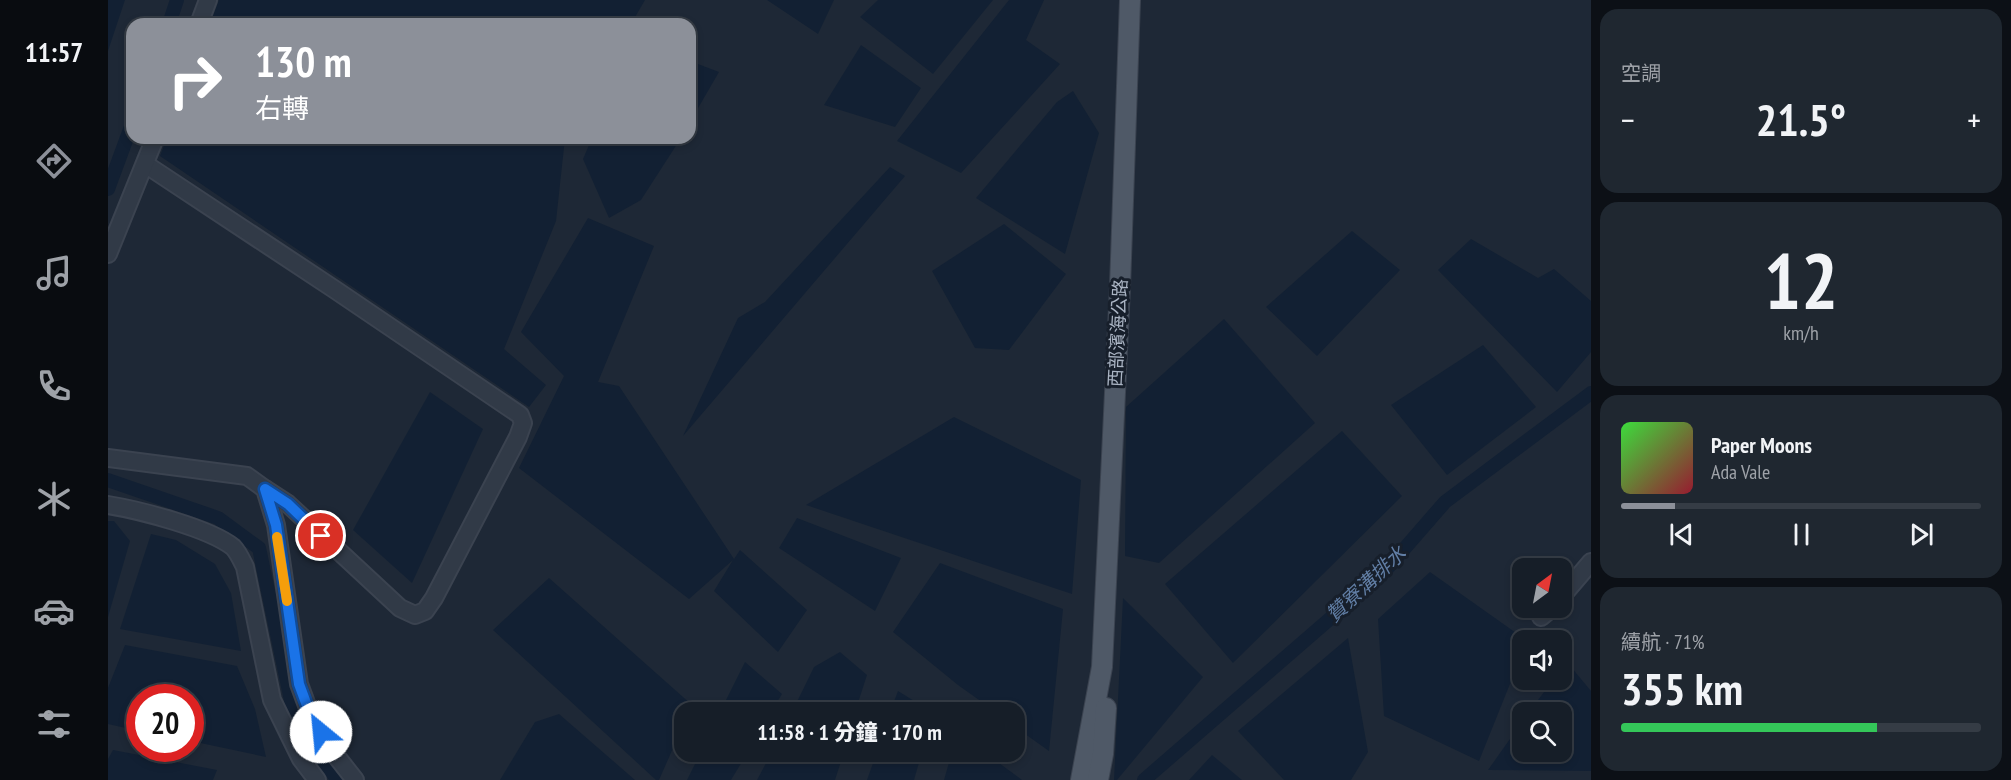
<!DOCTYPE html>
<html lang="zh-TW">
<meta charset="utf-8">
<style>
:root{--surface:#161e28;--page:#1f2730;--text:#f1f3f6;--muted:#9ea2a8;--line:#353c45;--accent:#8c9099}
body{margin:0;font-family:"PT Sans Narrow","Noto Sans TC",sans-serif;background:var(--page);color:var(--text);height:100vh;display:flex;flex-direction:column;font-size:22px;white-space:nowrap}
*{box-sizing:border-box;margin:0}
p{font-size:20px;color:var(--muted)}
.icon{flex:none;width:33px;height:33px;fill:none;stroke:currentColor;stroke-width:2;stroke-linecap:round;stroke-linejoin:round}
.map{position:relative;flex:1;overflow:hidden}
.side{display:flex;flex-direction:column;gap:9px;padding:9px;background:#0c1016;width:420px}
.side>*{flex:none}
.banner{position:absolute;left:18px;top:18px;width:570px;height:126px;border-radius:18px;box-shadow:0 3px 9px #0003,0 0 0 2px var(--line);background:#8c9099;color:#fff;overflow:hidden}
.needle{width:39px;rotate:32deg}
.controls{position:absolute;left:1404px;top:558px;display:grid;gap:12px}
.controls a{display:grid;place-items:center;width:60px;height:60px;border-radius:12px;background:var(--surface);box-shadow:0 3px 9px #0003,0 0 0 2px var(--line);font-size:30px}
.speed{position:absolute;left:18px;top:684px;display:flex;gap:12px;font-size:30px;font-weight:700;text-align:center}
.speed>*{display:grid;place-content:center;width:78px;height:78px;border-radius:50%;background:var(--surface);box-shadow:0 3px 9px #0003,0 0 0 2px var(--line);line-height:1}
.speed .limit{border:9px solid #d22;background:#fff;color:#111}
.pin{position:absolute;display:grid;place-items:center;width:51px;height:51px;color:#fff;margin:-26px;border:3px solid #fff;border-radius:50%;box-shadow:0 2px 6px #0007}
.me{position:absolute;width:66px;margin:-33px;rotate:332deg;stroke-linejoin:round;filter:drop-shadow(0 0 4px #0008)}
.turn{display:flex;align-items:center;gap:21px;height:126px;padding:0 30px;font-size:27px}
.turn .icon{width:78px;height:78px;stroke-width:2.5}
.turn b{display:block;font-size:42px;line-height:51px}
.big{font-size:45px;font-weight:800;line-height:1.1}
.side .card{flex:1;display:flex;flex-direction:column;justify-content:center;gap:9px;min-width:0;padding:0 21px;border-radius:18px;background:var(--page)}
.side .dial{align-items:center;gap:0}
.dial b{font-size:78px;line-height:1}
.song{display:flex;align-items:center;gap:18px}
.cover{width:72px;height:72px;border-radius:9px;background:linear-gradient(135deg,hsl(120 70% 55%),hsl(350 70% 35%))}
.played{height:6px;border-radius:3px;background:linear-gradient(90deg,var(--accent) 15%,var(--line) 15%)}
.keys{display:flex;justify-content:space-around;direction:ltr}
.heat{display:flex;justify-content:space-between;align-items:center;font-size:33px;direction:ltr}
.charge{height:9px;border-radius:4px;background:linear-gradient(90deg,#34c759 71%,var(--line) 0)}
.trip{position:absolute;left:566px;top:702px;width:351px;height:60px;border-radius:18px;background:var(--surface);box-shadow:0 3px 9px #0003,0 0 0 2px var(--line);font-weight:800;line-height:60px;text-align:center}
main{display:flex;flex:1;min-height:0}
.menu{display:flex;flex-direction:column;width:108px;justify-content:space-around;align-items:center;background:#090c10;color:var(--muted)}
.menu .icon{width:42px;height:42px}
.menu .selected{color:var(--accent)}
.menu b{font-size:27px;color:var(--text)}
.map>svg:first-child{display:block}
</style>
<main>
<nav class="menu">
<b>11:57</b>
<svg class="icon selected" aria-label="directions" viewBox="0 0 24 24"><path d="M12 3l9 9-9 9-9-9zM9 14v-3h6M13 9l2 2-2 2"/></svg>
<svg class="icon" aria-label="music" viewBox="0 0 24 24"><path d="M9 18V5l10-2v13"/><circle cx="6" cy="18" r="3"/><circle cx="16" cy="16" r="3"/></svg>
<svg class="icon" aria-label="phone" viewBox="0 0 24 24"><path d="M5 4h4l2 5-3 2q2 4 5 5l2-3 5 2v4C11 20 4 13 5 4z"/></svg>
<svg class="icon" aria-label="climate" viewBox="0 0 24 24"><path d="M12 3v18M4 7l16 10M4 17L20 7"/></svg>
<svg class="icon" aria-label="car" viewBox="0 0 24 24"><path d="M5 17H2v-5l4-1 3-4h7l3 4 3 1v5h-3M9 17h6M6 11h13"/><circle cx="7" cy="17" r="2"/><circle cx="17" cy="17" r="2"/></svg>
<svg class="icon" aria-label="filters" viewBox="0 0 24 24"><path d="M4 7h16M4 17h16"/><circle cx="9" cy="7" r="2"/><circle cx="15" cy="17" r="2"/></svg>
</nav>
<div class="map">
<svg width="1483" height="780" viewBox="0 0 1483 780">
<rect width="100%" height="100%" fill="#1e2836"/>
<g fill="#122033">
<path d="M0,0H17L0,51Z"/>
<path d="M111,0H537L523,24H102Z"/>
<path d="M659,0H726L710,34Z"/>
<path d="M770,0H885L825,74L752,17Z"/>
<path d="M901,0H936L918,40L952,64L853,173L789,141Z"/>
<path d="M753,45L813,88L787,127L716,105Z"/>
<path d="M582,61L611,72L582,122Z"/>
<path d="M965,91L991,133L957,254L868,198L949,102Z"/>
<path d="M59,138H457L448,221L396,349L438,385L421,407L52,156Z"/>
<path d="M484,138H573L533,200L501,218L475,159Z"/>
<path d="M782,167L797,176L575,436L630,318L657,302Z"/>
<path d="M480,218L546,246L490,382L511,386L626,559L632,550L699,610L670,652L606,591L625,560L581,599L411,468L456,376L413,332Z"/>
<path d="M896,224L958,274L901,350L867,348L824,271Z"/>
<path d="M1244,231L1292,270L1209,356L1158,307Z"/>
<path d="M1363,239L1430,278L1446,269L1483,301V352L1449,392L1330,270Z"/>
<path d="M1116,319L1207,423L1051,563L1017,556L1018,407Z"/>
<path d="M1375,345L1428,407L1339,475L1283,405Z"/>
<path d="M322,392L375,429L304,583L245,530Z"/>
<path d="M846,417L973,480L964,594L698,505Z"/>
<path d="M1234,431L1294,496L1125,663L1057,584Z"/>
<path d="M689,518L793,558L767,611L671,548Z"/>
<path d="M0,521H6L22,541L0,617Z"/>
<path d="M43,534L68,540L107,564L123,593L133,651L12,629Z"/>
<path d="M832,563L955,609L941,751L906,726V712H888L850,685L785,632Z"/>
<path d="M1322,572L1418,640H1414V654L1371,761L1276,716L1270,619Z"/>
<path d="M441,578L584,705L581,712H576V723L551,780H548L385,630Z"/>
<path d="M1015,598L1095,677L1009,780H1006Z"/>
<path d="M1240,638L1260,752L1243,780H1176L1130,731Z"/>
<path d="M17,645L129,666L147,709L158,757L83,741L82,698H32L31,731L0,724V688Z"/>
<path d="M732,652L759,675L747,712H684L706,667Z"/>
<path d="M1458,661L1483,691V771L1380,770L1414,722V752H1454V712H1421L1445,680H1454V667Z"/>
<path d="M637,662L674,694L663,712H612Z"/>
<path d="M790,691L824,712H782Z"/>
<path d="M451,714L527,780H392L427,722Z"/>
<path d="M5,750L109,770L105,780H0V759Z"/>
<path d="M593,752H640L623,780H579Z"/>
<path d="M664,752H736L727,780H649Z"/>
<path d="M769,752H814L806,780H759Z"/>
<path d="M844,752H876L914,780H836Z"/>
<path d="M1104,755L1134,780H1081Z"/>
</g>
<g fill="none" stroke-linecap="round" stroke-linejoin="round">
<g stroke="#122033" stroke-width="14">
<path d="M61,24L69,0"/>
<path d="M0,189L24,124"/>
<path d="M0,480L110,518L151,548L189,729L230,780"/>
<path d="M1036,780L1277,571L1337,502L1483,393"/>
</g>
<defs>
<g id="minor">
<path d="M91,24L100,0"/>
<path d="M37,164L226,289L412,415L415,423L410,437L326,598L317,611L307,615L292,608L180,504L157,489"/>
<path d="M0,254L47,138"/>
<path d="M0,458L139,476L157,489L168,525L191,684L201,711L225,752L247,780"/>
<path d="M0,505C31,510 101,528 125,547C130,552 134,561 137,567L164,700L193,759L209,780"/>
<path d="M1454,596L1483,562"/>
<path d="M1433,617L1444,608"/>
</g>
<g id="major">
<path d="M973,780L994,667L1012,287L1022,0"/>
<path d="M990,780L995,754L998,708"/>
</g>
</defs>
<use href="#minor" stroke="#3b4350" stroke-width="20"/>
<use href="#major" stroke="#3b4350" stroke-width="22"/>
<use href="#minor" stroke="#313a47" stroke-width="16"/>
<use href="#major" stroke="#4f5967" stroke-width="20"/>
</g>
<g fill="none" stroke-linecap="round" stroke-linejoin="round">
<defs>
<path id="route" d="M213,732L201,711L191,684L168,525L157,489L180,504L213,536"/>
</defs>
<use href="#route" stroke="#114b97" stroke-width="15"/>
<use href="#route" stroke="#1a73e8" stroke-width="10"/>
<path stroke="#f59e0b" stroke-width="10" d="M169,537L179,601"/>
</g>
<g text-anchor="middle" stroke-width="6" stroke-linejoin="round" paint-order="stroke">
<g font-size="18" fill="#abb5c4" stroke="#171f2b">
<text transform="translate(1010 333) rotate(-87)" y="6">西部濱海公路</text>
</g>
<g font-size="20" font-style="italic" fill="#627fa6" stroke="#171f2b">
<text transform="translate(1258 584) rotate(-43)" y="7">贊寮溝排水</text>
</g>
</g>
</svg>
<div class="controls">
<a><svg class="needle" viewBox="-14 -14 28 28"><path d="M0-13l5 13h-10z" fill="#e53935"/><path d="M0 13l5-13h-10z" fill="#9ea2a8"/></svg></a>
<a><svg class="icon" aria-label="sound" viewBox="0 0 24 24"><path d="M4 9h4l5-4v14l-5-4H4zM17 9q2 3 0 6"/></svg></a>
<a><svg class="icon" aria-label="search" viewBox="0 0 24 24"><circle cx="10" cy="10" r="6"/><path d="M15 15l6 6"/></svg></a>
</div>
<div class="speed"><div class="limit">20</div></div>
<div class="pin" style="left:213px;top:536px;background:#d93025"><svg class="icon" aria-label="arrive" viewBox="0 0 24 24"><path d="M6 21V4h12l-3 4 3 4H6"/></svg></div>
<svg class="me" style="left:213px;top:732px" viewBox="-20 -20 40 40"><circle r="19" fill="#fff"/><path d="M0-13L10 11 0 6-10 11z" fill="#1a73e8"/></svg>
<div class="trip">11:58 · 1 分鐘 · 170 m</div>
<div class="banner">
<div class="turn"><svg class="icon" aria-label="right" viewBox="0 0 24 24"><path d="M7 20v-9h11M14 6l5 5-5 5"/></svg><div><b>130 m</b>右轉</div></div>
</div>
</div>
<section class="side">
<div class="card"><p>空調</p>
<div class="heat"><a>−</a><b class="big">21.5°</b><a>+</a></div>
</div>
<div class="card dial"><b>12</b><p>km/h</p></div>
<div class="card">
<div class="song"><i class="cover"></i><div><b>Paper Moons</b><p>Ada Vale</p></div></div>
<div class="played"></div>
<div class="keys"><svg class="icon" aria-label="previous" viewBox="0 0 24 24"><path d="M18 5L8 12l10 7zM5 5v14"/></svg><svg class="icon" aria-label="pause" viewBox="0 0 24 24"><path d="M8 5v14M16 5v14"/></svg><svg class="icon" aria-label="next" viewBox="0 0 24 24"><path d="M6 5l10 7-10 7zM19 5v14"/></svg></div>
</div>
<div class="card"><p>續航 · 71%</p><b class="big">355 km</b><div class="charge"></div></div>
</section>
</main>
